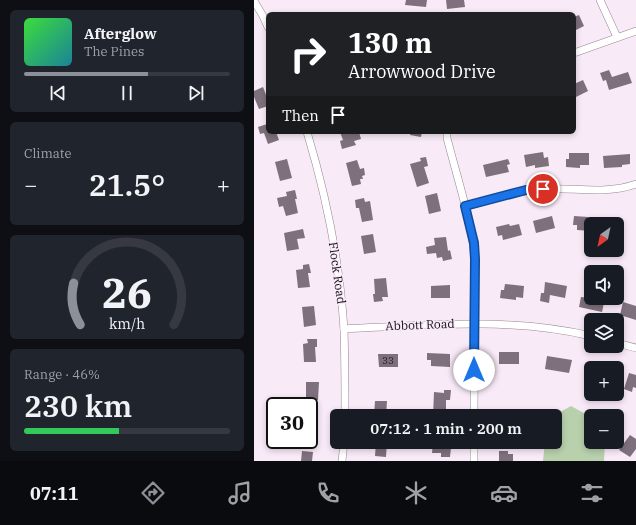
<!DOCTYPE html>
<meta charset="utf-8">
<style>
:root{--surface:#171b24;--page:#20242c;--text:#f1f3f6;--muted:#9ea1a6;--line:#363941;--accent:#8c9099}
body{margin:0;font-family:"IBM Plex Serif",serif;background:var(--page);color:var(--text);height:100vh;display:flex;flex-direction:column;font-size:15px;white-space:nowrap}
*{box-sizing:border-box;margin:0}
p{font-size:13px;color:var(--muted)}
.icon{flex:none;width:22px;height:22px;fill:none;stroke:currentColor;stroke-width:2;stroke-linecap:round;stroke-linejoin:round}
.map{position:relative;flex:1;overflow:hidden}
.details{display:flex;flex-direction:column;gap:10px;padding:10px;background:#0d0f14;width:254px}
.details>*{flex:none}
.hud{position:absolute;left:12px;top:12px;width:310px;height:122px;border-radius:6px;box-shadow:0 2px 6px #0003;background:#202124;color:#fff;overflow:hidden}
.needle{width:26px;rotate:213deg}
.buttons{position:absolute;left:330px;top:217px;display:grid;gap:8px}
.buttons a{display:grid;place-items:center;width:40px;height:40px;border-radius:6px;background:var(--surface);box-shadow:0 2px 6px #0003;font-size:20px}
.speed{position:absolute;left:12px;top:397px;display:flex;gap:8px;font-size:20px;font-weight:700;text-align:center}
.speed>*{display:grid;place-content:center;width:52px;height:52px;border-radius:50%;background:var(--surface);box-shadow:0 2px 6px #0003;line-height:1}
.speed .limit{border:2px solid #111;border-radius:6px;background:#fff;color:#111}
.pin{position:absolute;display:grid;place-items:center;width:34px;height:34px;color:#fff;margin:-17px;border:2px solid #fff;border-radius:50%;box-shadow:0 1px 4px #0007}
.me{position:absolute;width:44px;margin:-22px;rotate:0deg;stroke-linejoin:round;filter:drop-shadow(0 0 3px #0008)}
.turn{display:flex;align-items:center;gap:14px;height:84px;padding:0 16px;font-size:18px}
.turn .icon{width:52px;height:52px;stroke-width:2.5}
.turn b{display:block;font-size:28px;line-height:34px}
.then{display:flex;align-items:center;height:38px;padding:0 16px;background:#0003;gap:8px;font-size:15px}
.big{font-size:30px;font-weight:600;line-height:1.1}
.details .card{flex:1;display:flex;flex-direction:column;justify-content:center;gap:6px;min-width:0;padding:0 14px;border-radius:6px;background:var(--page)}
.details .dial{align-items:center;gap:0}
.dial svg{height:104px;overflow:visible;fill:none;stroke:var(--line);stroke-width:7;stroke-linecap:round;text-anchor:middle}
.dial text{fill:var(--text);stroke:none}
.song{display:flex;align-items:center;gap:12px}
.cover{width:48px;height:48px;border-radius:6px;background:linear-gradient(135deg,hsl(120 70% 55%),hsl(190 70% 35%))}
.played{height:4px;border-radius:2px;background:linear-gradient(90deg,var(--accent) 60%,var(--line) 60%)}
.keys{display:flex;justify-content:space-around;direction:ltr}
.heat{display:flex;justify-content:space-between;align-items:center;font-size:22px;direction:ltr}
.charge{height:6px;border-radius:3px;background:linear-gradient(90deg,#34c759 46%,var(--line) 0)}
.trip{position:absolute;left:76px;top:409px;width:232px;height:40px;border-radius:6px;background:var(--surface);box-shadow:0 2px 6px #0003;font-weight:600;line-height:40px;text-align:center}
.tab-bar{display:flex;height:64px;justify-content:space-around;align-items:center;background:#090b0e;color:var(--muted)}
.tab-bar .icon{width:28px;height:28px}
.tab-bar .on{color:var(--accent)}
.tab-bar b{font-size:18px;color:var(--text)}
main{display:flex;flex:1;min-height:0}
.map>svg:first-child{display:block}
</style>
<main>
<section class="details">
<div class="card">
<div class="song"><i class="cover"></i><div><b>Afterglow</b><p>The Pines</p></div></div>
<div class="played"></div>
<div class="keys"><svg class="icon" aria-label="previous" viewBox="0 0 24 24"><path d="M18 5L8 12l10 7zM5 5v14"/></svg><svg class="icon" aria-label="pause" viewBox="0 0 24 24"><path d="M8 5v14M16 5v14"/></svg><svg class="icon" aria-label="next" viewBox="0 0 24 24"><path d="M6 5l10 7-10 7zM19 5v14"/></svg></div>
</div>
<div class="card"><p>Climate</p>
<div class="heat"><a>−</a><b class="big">21.5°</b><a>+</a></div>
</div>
<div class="card dial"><svg viewBox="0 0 100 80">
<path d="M14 69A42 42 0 1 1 86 69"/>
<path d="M14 69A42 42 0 0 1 9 37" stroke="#8c9099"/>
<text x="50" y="56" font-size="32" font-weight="700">26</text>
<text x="50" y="72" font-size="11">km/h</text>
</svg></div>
<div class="card"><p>Range · 46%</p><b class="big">230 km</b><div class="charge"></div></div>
</section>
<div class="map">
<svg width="382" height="461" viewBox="0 0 382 461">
<rect width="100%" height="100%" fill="#f9eaf8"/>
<path fill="#b8d0ac" d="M317,406L337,417V442H351L350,461H289L291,442H301V416H299Z"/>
<g fill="#7e707c">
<path d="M152,0H173L172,7L151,5Z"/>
<path d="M192,0H210L211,7L193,9Z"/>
<path d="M325,15L330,26L320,31V17Z"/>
<path d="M355,70L358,77L374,72L378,83L355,90L352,80L349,81L346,73Z"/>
<path d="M329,80L334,91L320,98V84Z"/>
<path d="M9,87L14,100V106L5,109L0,97V91Z"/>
<path d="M14,120V132H22L25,140L14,144L10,133L6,134L4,127L13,124L12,121Z"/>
<path d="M86,132H99V133L105,132L107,139L100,141L102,145L88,149L86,141L89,140Z"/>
<path d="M157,132H168L167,137L156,135Z"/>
<path d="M289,152L290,158L294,157L295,166L281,168V165L272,167L270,155Z"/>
<path d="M315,153H335V165H326V168L312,167V159H315Z"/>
<path d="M376,154V164L368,165V167L350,168L349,156Z"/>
<path d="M172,157L174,166L170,167L175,183L163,187L156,164L167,161L166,158Z"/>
<path d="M33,159L38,178L26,181L21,162Z"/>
<path d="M254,159L256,164L253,165L255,172L232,177L229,165Z"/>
<path d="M103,160L106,169L110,168L111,175L108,176L109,179H106L107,184L98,186L92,163Z"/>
<path d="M41,190L43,199H41L44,213L32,216L29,206L25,207L23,198L33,196L32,192Z"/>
<path d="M183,193L187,211L175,214L171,196Z"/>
<path d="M110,198L111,202L116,201L119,220L108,222L105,208H102L101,200Z"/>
<path d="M298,216L301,228L282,233L279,221Z"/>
<path d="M320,216L334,217L333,219H343L342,224H337V231L323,230V225H319Z"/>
<path d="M255,224L256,226L265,224L268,235L249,240L248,235L244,236L242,227Z"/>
<path d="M49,229L51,238L43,239L45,249L33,251L30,233Z"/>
<path d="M119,234L122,252L110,254L107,236Z"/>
<path d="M192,237L194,251L196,250L198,259L189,261L188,257L183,258L182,253L173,254L172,247L181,245L180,238Z"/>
<path d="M55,264L57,273H54L56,287L44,288L42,270L49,269V265Z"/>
<path d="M132,278L134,297H128L129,301L120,302L119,294H121L120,279Z"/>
<path d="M291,282L313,286L311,298L296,295L295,303L286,301L287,293H290Z"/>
<path d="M251,284L270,286L269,298L262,297V300L246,298L247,290H250Z"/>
<path d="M196,285V298H177V286Z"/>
<path d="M336,295L337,298H346L345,302L350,303L348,312L325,307L327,297L336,298Z"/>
<path d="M369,302L382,306V320L366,315Z"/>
<path d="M60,306L62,325L50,327L48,307Z"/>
<path d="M53,339H63V347H61L62,362H50L49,344L54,343Z"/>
<rect x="245" y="352" width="20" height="12"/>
<path d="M173,353L196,354V367L177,366V360H173Z"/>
<path d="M124,354H144V367H125Z"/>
<path d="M293,356L318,360L315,373L291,369Z"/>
<path d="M336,365L342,368H337V378L333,377Z"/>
<path d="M375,373L382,375V388L379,387L378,392L370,389Z"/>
<path d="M52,382H65L64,400H52Z"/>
<path d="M190,390H197L196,400H192V416H179L180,392L190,393Z"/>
<path d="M121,401H133L132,416H120Z"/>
<path d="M55,413L64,414V423H61L60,437H55Z"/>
<path d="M247,413H258L259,416H247Z"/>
<path d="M376,435L382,439V449L376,457L365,450Z"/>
<path d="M122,442H133L132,457L121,456Z"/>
<path d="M179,442H194V448H197L196,457H187V453H178Z"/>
<path d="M48,451L59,452L58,461H47Z"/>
<path d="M245,451H254V454H259V461H245Z"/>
</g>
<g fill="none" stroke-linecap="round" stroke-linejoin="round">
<defs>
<g id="minor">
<path d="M346,0L363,37"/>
<path d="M0,1L9,16L14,27"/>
<path d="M320,53L382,31"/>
<path d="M53,132C72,195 86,264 90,330C91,359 91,387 91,416"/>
<path d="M193,132V138C203,177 217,219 221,259L220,416"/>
<path d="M211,207C236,200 262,191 288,189C320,187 351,195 382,184"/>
<path d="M90,329C172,325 256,317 337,336"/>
<path d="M363,343L382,348"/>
<path d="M88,461L90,442"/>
<path d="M220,461V442"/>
</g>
</defs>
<use href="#minor" stroke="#948692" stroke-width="8"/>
<use href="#minor" stroke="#fff" stroke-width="7"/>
</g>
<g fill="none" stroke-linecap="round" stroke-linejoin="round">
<defs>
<path id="route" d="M220,370L221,259L220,243L211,206L272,190L289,189"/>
</defs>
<use href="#route" stroke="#114b97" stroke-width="10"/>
<use href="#route" stroke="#1a73e8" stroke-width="7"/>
</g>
<g text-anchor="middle" stroke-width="3" stroke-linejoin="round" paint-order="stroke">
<g font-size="10" fill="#2e262c">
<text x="134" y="364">33</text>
</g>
<g font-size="12" fill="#130e12" stroke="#f9eaf8">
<text transform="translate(83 273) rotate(82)" y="4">Flock Road</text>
<text transform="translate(166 325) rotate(-2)" y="4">Abbott Road</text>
</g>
</g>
</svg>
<div class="buttons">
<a><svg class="needle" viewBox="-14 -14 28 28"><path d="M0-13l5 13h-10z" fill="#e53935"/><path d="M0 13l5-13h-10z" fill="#9ea1a6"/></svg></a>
<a><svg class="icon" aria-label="sound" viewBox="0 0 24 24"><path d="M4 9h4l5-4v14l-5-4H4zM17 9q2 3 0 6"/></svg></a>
<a><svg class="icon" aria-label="layers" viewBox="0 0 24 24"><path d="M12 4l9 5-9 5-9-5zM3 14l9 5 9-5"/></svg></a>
<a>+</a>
<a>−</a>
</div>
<div class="speed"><div class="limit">30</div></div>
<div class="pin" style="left:289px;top:189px;background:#d93025"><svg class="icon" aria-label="arrive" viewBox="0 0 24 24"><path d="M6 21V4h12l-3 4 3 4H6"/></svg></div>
<svg class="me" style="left:220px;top:370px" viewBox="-20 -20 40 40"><circle r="19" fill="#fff"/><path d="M0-13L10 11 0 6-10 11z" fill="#1a73e8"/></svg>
<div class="trip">07:12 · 1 min · 200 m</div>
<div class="hud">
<div class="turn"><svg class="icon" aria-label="right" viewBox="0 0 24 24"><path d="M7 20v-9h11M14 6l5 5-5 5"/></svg><div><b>130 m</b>Arrowwood Drive</div></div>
<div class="then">Then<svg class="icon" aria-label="arrive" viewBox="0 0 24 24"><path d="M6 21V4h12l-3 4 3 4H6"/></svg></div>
</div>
</div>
</main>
<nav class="tab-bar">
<b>07:11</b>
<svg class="icon on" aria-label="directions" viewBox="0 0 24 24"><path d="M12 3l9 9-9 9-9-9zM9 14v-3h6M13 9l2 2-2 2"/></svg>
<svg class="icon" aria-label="music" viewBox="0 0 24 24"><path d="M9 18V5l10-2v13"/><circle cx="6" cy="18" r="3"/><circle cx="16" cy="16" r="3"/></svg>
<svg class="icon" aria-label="phone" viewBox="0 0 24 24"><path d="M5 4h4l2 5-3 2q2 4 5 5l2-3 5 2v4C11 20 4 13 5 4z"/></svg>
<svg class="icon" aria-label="climate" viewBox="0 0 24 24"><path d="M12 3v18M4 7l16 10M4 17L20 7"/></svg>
<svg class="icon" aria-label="car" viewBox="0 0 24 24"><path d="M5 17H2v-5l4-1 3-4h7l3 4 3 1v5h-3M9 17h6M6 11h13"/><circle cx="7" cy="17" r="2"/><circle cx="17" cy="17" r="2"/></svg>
<svg class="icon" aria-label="filters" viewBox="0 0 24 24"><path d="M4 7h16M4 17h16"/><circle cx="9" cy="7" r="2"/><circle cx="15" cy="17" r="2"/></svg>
</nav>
